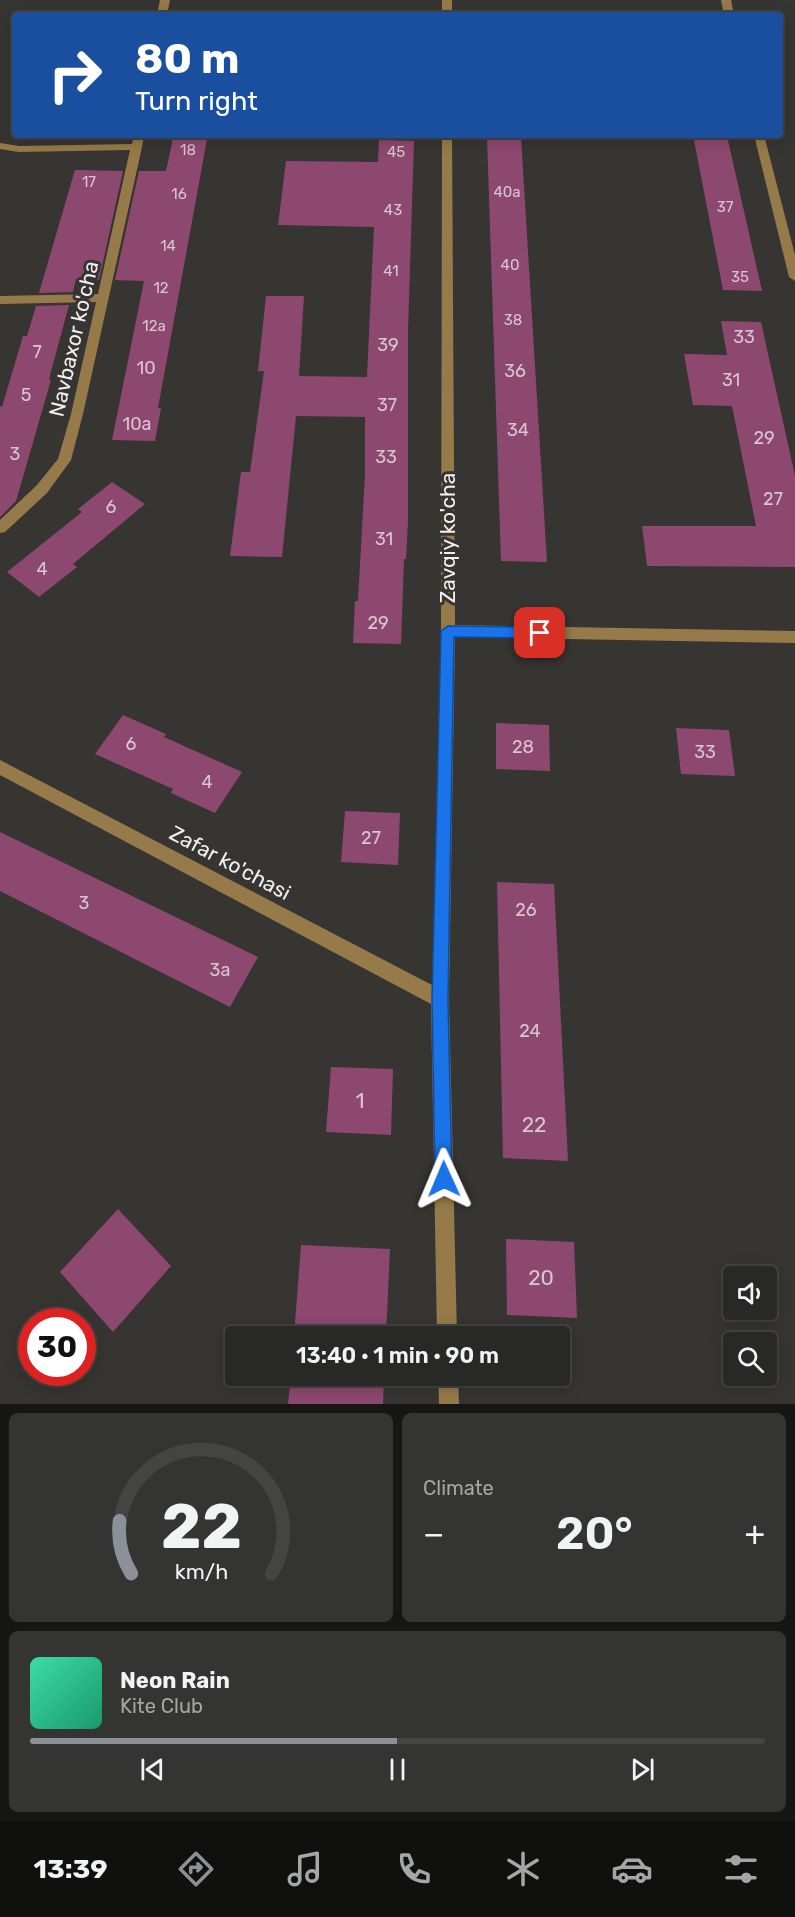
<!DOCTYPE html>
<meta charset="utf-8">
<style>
:root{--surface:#282826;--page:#343432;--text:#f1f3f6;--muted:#a5a6a7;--line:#444443;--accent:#8c9099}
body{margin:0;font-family:Rubik,sans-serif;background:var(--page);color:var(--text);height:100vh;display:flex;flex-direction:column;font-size:22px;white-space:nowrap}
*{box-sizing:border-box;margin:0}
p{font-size:20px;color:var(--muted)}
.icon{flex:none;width:33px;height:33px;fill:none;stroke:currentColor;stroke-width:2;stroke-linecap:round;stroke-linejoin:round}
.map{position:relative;height:1404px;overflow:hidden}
.sheet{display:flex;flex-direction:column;gap:9px;padding:9px;background:#161615;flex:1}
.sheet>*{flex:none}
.top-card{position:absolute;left:12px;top:12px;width:771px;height:126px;border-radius:6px;box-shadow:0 3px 15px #0003,0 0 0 2px var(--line);background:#1a4fa0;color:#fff;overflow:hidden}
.tools{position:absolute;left:723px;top:1266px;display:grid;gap:12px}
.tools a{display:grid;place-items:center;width:54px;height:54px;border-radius:6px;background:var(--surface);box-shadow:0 3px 15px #0003,0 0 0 2px var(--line);font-size:30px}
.speed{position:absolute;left:18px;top:1308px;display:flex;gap:12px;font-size:30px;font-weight:700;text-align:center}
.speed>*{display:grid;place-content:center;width:78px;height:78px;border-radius:50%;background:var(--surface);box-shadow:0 3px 15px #0003,0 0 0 2px var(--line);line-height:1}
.speed .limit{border:9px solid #d22;background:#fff;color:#111}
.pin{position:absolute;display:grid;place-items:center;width:51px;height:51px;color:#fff;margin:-26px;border-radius:12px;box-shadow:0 3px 9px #0006}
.me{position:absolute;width:66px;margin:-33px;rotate:359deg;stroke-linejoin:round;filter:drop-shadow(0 0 4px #0008)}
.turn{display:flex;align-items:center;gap:21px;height:126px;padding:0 24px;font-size:27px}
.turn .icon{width:78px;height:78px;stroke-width:2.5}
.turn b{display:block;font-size:42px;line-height:51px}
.big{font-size:45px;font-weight:600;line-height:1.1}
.sheet .widget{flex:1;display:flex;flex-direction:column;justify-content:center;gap:9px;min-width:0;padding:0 21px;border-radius:9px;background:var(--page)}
.sheet .dial{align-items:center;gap:0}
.dial svg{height:156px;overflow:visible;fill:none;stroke:var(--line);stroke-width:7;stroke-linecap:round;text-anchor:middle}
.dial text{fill:var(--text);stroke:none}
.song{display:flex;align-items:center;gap:18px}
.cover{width:72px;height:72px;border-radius:9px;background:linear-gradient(135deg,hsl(160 70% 55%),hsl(160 70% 35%))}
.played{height:6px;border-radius:3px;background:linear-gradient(90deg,var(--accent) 50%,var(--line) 50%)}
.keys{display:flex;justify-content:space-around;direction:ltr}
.heat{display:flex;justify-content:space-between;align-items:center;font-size:33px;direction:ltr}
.sheet .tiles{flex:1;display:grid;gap:9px;grid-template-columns:1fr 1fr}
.widget:last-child{grid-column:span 2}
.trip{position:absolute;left:225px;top:1326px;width:345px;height:60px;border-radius:6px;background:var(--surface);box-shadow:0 3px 15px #0003,0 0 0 2px var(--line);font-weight:600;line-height:60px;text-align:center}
.menu{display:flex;height:96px;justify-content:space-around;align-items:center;background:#10100f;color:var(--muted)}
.menu .icon{width:42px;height:42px}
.menu .active{color:var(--accent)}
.menu b{font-size:27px;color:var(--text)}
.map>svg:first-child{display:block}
</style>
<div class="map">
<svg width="795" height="1404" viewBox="0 0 795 1404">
<rect width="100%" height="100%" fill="#363532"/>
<g fill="#8d486f">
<path d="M693,135L727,136L762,291L723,290Z"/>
<path d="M487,137H521L547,562L501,561Z"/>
<path d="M173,138L207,139L158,408H161L155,441L112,440L144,281L115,280L139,171H166Z"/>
<path d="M379,140L414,141L408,331V521L406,559H404L401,644L353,643L355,601H358L365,474V417L296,416L282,557L230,556L241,472H250L264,371H258L266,296H304L299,376L367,377L374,227L278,225L286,161L378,162Z"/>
<path d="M75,170L123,171L99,280L76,279L73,292L39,293Z"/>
<path d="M69,305L49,379L51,380L16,501L0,517V406L2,407L23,336H27L36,306Z"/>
<path d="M721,321L761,322L795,476V567L647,566L642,526H756L732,406L693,405L684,354L727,355Z"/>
<path d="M112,482L145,504L73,564L77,567L39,597L7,572L82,512L78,509Z"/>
<path d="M123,715L166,734L164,737L242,772L215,813L171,793L173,789L95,754Z"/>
<path d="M496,723L549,725L550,771L496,769Z"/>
<path d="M676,728L729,730L735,776L681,774Z"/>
<path d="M345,811L400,813L398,865L341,862Z"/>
<path d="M0,832L258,957L230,1007L0,891Z"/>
<path d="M497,882L554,884L568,1161L503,1158Z"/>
<path d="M331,1067L393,1069L391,1135L326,1132Z"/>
<path d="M118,1209L171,1266L113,1332L60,1272Z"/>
<path d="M506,1239L574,1242L577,1318L507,1315Z"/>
<path d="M301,1245L390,1249L386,1336H294Z"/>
<path d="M291,1376H384L383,1404H288Z"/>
</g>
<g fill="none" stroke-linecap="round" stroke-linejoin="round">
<g fill="#967a49" fill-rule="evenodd">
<path d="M160,0H170L167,15H157Z"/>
<rect x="442" y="0" width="10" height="15"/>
<path d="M721,0H731L734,15H724Z"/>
<path d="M134,135H144L142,147L83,414L71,460L47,493L5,532L0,533V520L37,485L58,459L71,414L96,302L0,304V296L98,294L130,150L19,152L0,149V143L19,146L132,144Z"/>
<path d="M442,135H452L455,625L795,631V643L455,637L449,999L457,1336H437L431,1004L0,775V760L432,985L441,631Z"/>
<path d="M754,135H764L795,255V281L789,277Z"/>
<path d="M438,1376H458L459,1404H439Z"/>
</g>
</g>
<path fill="#1a73e8" stroke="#114b97" stroke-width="1.5" d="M448,626L540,627L547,633L540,638L454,637L448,999L452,1179L450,1185L444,1187L438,1185L435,1179L432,999L441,631Z"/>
<g text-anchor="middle" stroke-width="6" stroke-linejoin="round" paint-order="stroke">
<g font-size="15" fill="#d8c6ce">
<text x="188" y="155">18</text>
<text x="396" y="157">45</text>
<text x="89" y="187">17</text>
<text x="507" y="197">40a</text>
<text x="179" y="199">16</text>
<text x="725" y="212">37</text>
<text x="393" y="215">43</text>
<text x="168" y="251">14</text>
<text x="510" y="270">40</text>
<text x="391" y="276">41</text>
<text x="740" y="282">35</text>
<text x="161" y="293">12</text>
<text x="513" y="325">38</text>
<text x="154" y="331">12a</text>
</g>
<g font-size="18" fill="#d8c6ce">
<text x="744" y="343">33</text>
<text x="388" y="351">39</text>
<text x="37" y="358">7</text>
<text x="146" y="374">10</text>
<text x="515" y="377">36</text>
<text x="731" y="386">31</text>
<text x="26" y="401">5</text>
<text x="387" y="411">37</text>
<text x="137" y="430">10a</text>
<text x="518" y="436">34</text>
<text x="764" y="444">29</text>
<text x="15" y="460">3</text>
<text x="386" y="463">33</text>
<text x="773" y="505">27</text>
<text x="111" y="513">6</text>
<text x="384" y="545">31</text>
<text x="42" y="575">4</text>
<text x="378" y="629">29</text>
<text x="131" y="750">6</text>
<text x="523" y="753">28</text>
<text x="705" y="758">33</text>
<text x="207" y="788">4</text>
<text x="371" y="844">27</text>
<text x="84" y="909">3</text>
<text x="526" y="916">26</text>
<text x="220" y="976">3a</text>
<text x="530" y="1037">24</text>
</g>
<g font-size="21" fill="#f1f0ee" stroke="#363532">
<text transform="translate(74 339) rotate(-77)" y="7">Navbaxor ko'cha</text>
<text transform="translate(448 538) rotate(-90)" y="7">Zavqiy ko'cha</text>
<text transform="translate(230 863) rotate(28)" y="7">Zafar ko'chasi</text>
</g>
<g font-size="21" fill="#d8c6ce">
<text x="360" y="1108">1</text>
<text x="534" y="1132">22</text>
<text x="541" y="1285">20</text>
</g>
</g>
</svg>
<div class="tools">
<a><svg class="icon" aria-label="sound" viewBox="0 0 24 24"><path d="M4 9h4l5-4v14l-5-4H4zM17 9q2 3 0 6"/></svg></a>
<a><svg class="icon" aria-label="search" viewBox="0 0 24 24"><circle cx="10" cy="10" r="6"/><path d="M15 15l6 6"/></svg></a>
</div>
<div class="speed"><div class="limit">30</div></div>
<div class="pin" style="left:540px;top:633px;background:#d93025"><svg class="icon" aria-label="arrive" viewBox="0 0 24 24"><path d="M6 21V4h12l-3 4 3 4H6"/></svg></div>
<svg class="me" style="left:444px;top:1179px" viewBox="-20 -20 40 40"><path d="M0-17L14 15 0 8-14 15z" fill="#1a73e8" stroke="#fff" stroke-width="4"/></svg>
<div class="trip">13:40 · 1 min · 90 m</div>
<div class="top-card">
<div class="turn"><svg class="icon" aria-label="right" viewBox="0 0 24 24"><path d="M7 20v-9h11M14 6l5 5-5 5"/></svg><div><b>80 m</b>Turn right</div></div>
</div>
</div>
<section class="sheet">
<div class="tiles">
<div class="widget dial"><svg viewBox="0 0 100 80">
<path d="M14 69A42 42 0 1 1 86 69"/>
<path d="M14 69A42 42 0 0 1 8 42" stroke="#8c9099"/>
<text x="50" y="56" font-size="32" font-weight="700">22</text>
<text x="50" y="72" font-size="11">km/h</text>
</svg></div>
<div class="widget"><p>Climate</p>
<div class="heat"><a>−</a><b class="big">20°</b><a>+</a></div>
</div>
<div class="widget">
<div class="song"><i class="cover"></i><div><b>Neon Rain</b><p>Kite Club</p></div></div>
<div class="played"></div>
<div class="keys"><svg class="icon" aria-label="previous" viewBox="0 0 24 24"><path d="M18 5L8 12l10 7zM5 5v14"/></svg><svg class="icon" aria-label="pause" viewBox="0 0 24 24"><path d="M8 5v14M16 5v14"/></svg><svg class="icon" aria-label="next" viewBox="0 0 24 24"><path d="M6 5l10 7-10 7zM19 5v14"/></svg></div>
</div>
</div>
</section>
<nav class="menu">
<b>13:39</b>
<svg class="icon active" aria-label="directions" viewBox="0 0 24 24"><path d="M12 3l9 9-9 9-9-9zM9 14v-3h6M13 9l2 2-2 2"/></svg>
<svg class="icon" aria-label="music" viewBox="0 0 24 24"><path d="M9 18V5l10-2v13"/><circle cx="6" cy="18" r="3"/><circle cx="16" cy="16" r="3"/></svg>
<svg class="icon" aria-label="phone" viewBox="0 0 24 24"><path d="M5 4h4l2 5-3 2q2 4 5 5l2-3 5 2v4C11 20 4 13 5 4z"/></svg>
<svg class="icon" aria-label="climate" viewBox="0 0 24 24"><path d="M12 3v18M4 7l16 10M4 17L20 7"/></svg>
<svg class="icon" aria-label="car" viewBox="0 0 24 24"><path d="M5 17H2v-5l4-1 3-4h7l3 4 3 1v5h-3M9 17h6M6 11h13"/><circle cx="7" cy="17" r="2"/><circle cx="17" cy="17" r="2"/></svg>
<svg class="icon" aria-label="filters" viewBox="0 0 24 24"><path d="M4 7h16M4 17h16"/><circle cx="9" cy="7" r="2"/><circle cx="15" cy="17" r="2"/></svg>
</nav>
